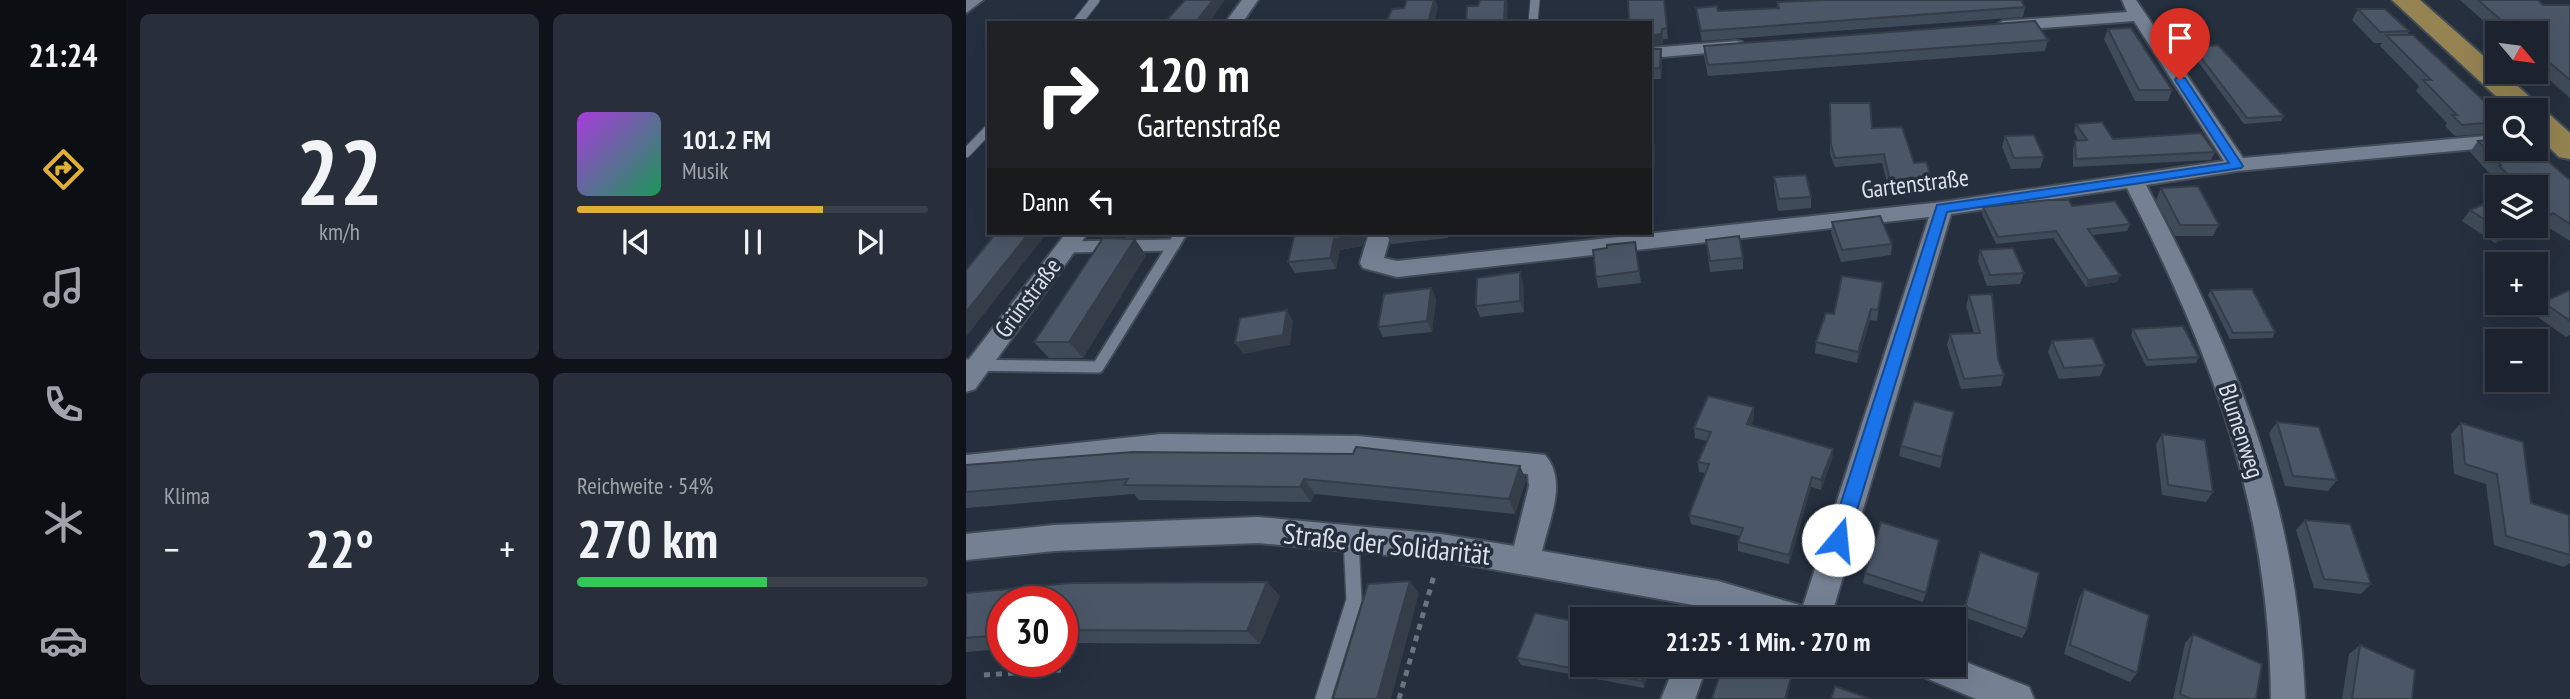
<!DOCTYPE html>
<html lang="de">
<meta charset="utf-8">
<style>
:root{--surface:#1c232e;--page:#292f3a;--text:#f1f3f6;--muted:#a0a4aa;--line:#3a404a;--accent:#e0b034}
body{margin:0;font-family:"PT Sans Narrow",sans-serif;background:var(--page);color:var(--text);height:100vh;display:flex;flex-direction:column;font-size:26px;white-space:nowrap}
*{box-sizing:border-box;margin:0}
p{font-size:23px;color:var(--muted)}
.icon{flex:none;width:38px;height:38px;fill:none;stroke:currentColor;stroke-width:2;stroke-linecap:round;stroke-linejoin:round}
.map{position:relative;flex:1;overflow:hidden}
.details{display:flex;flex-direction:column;gap:14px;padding:14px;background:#0f1319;width:840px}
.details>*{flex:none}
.hud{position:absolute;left:21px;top:21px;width:665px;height:214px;border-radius:0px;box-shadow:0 7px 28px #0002,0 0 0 2px var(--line);background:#202124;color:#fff;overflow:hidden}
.needle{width:46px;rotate:119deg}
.buttons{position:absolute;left:1519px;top:21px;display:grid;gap:14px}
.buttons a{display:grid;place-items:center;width:63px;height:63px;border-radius:0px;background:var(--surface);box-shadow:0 7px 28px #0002,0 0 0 2px var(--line);font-size:35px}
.speed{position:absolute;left:21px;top:586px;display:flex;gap:14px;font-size:35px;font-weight:700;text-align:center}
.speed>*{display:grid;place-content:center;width:91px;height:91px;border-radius:50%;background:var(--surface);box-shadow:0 7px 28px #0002,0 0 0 2px var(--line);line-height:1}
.speed .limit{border:10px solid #d22;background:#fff;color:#111}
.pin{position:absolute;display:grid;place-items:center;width:60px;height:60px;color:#fff;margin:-72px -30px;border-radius:50% 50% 50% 0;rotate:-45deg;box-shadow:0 0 7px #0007}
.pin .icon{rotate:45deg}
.me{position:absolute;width:77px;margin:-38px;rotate:17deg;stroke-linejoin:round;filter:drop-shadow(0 0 5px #0008)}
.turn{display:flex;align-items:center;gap:24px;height:147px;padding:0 35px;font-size:32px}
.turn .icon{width:91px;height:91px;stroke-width:2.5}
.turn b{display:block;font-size:49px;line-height:60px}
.then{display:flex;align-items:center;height:66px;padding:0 35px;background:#0003;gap:14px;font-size:26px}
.big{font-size:52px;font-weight:800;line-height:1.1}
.details .tile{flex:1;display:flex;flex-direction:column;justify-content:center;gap:10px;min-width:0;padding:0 24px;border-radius:10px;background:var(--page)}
.details .dial{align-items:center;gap:0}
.dial b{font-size:91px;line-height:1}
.song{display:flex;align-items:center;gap:21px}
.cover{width:84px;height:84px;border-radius:10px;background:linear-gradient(135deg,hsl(280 70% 55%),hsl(150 70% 35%))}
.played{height:7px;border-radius:4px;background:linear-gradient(90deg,var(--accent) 70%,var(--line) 70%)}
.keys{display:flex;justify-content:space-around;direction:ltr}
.heat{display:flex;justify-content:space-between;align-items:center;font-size:38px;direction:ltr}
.charge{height:10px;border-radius:5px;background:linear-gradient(90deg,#34c759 54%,var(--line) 0)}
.details .tiles{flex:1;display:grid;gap:14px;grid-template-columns:repeat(2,1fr)}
.trip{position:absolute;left:604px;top:607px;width:396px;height:70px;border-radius:0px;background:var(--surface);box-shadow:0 7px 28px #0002,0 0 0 2px var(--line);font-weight:800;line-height:70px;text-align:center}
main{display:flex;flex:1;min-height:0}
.menu{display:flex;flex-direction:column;width:126px;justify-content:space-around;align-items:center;background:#0b0e12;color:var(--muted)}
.menu .icon{width:49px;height:49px}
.menu .on{color:var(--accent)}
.menu b{font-size:32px;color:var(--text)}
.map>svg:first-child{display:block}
</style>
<main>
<nav class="menu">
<b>21:24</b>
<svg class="icon on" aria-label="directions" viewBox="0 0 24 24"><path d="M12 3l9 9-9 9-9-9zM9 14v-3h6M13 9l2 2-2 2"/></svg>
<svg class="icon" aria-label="music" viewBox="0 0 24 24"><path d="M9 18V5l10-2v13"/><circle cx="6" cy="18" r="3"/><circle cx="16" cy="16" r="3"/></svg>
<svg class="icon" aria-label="phone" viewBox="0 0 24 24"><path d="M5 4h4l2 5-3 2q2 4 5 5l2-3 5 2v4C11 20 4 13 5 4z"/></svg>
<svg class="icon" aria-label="climate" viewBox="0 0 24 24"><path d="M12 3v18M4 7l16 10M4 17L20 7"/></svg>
<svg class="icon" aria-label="car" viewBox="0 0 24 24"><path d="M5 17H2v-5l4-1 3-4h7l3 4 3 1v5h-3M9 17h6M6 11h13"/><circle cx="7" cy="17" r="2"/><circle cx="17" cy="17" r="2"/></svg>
</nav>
<section class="details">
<div class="tiles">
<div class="tile dial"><b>22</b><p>km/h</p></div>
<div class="tile">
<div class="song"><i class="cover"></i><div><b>101.2 FM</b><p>Musik</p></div></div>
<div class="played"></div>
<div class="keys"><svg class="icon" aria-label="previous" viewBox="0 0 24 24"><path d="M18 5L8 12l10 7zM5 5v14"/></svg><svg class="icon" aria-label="pause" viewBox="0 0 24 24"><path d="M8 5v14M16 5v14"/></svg><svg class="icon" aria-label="next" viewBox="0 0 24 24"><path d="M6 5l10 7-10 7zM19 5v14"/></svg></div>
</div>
<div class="tile"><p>Klima</p>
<div class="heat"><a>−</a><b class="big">22°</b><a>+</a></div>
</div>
<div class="tile"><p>Reichweite · 54%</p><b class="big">270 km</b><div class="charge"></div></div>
</div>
</section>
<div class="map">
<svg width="1604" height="699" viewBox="0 0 1604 699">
<rect width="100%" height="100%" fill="#252f3e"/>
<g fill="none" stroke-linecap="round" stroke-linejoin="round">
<defs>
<g id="service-far2">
<path d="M111,23L129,0"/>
<path d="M567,23L569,0"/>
<path d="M0,153L23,129"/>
</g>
<g id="service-far1">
<path d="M100,247L208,245"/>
<path d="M0,365L132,367L215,233"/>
</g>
<path id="service" d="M357,699L388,600L385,538"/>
<g id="minor">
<path d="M0,0H17L0,13Z"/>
<path d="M276,0H292L276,23H259Z"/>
<path d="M1156,0H1170L1277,158L1531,135V147L1271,171L1180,185C1270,357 1331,502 1339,699H1305C1303,504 1247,359 1161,188L985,214L864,620H785L761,612L759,620H728L733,606L475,560L292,543L88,551L0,560V534L88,525L292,517L475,534L548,546L563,486L562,474L392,458L195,456L0,479V455L195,434L392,436L579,455C602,481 583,520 576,551L752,581L837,606L963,217L431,277L397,268L394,263L403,233H425L418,258L431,261L976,202L1258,161L1168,21L1037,31L1029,26L1037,21L1161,12Z"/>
<path d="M770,41L776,42L779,46L776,50L684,58V48Z"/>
<path d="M100,233H122L9,389L0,392V363Z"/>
<path d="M987,657L1063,687L1068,699H1010L955,676L950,665H987Z"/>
<path d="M709,665H741L729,699H695Z"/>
</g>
<path id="primary" d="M1426,0H1454L1531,68V72H1536L1604,133V159L1593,157L1570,134V110H1545Z"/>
</defs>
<use href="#service-far2" stroke="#424c58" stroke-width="11"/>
<use href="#service-far1" stroke="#424c58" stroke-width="15"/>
<use href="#service" stroke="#424c58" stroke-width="18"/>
<use href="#minor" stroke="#424c58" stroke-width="4"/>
<use href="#primary" stroke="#424c58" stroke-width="4"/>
<g stroke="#6a7380" stroke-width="5" stroke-dasharray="6 6" stroke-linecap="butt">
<path d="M18,675L95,670"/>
<path d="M433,699L469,572"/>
</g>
<use href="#service-far2" stroke="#758193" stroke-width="9"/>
<use href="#service-far1" stroke="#758193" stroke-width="11"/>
<use href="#service" stroke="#758193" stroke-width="15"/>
<use href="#minor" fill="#758193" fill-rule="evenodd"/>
<use href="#primary" fill="#958452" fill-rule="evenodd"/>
</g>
<g fill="#404b59">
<path d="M698,0L702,39H697V44L663,20Z"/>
<path d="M1494,0H1572L1577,5H1604V98L1570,68V33H1531Z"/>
<path d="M811,2L1059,7L1057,17L736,41L731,18L730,8L752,11L811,8Z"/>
<path d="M1392,9L1443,31L1441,35L1531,113V133L1489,136L1479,126L1481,123L1450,91L1453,86L1414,46L1416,43H1408L1386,20Z"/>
<path d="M1142,29L1206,90L1202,101H1169L1138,39Z"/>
<path d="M1082,40L1079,51L742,76L738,56V46Z"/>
<path d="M1227,47L1318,116L1315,121L1278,124L1225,52Z"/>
<path d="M684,49L696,60L695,79H684Z"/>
<path d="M864,103L906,128L948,163L967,183L965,192L924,194L916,163L869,167L864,154Z"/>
<path d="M1110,124L1147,139L1249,152L1245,160L1107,167V149L1109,141H1113L1108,132Z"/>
<path d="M1039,136L1078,157L1074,168L1045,169L1036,147Z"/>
<path d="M1512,141L1604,180V241L1577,224L1529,243L1496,221L1504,210L1570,187H1535L1524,177L1525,175L1504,152Z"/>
<path d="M808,177L845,197V208L812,211L808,188Z"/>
<path d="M1195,188L1253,225L1247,236H1209L1190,200Z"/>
<path d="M1106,206L1164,224L1161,231L1127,235L1151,282L1120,287L1087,238L1030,244L1016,214L1017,207Z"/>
<path d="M866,222L926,244L925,255L875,262L865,233Z"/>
<path d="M157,233H193L190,237L160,238Z"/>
<path d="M329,233L396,246L374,250L370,269L329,273L322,262Z"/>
<path d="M420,233H483L482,238L425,244Z"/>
<path d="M525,233H590V234L526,237Z"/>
<path d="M644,233H668L645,235Z"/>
<path d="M740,240L777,258V269L744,272Z"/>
<path d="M669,242L675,283L632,288L630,277L641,248Z"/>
<path d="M1014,250L1058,273L1054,284L1021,286L1012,261Z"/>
<path d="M180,255L117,358H83L68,342Z"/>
<path d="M917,282L911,321L904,320L891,363L849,353L850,342L868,314Z"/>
<path d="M557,283L558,312L514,317L510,306Z"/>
<path d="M465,288L470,299L466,332L417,337L412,327Z"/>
<path d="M1245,290L1309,332L1306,338L1264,339L1242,295Z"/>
<path d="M1604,290V335L1600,337L1566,313L1577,302Z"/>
<path d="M1003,295L1032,359L1038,375L1035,386L995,389L981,345L984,334L1008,333L1000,306Z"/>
<path d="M1167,329L1233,357L1230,363L1180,366L1165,335Z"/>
<path d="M1086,341L1139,365L1134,376L1093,379L1082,352Z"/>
<path d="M788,407V418L785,425L867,449L866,459L855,490L845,487L823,564L772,551V542L774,536L725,524L723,515L739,473L733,472L732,462L741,441L729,438L728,428Z"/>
<path d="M988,412L974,468L933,456L935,446Z"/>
<path d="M1311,422L1371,480L1362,491L1319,486L1303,433Z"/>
<path d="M1495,423L1565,503L1604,518V563L1598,567L1528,545L1520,484L1488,474L1485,434Z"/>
<path d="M1196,434L1247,492L1240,502L1196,495L1190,444Z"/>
<path d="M0,465L554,466L560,480L549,514L349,494L345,502L173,500L168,494L0,508Z"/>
<path d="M1339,520L1405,584L1395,594L1348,588L1330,530Z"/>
<path d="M1014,552L1061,629L1056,638L995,616Z"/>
<path d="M899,573L960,593L957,602L897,583Z"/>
<path d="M301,582L314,596L294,644L96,643V602H37V649L0,652V593Z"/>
<path d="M1118,589L1171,673L1164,682L1098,654L1113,598Z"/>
<path d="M1227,634L1290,699H1207L1219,643Z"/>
<path d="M1394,645L1446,699H1376L1383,654Z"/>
<path d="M551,658L616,665H685L678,688L555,665Z"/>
</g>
<g fill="#343d48">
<path d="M247,0H259L243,23H229Z"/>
<path d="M468,0H469L472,7L468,23H462Z"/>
<path d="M539,0H541L542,4L541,23H538Z"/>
<path d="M696,29L697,44L684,47V36Z"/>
<path d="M695,49L696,60L695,79L694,68Z"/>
<path d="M688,145L689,156L685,224L684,202Z"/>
<path d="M1587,213L1577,224L1529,243L1538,232L1554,226H1570V220Z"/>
<path d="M63,233H81L0,337V312Z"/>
<path d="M392,233H402L396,246L374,250L370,269L364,258L368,239Z"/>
<path d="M169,239L180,255L117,358L103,342Z"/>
<path d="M554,272L557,283L558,312L554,301Z"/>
<path d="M1154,275L1151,282L1120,287L1122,280Z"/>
<path d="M465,288L470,299L466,332L461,321Z"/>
<path d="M905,309L904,320L891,363L892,352Z"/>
<path d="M321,310L327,321L324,345L277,354L269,343Z"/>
<path d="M788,407V418L782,434L781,424Z"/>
<path d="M867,449L866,459L855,490V480Z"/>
<path d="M554,466L560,480L549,514L543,499Z"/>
<path d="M846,477L845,487L823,564V555Z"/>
<path d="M338,479L349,494L345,502L334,487Z"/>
<path d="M444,581L453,594L425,699H411Z"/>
<path d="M301,582L314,596L294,644L281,631Z"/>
<path d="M681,665H685L678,688L676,681Z"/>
<path d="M826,674L825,682L821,699H819Z"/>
</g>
<g fill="#4b5767" stroke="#343d48" stroke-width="2">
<path d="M219,0H247L229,23H198Z"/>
<path d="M441,0H468L462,23H420L426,9L438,8Z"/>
<path d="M514,0H539L538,23H500L501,6H512Z"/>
<path d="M662,0H698L701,28L696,29L695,34L684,36V23H596L663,20Z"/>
<path d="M861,0H1055L1059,7L735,31L730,8L751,6L752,11L813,8L811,2Z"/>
<path d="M1512,0H1572L1577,5H1604V80L1570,51V33H1550Z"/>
<path d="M1392,9H1419L1443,31L1414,32Z"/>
<path d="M1069,21L1082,40L742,65L738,46Z"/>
<path d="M1165,28L1206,90H1173L1142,29Z"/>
<path d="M1420,35H1447L1531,113V122L1496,125L1486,115H1491L1457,80H1465Z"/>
<path d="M1252,45L1318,116L1281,118L1227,47Z"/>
<path d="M684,49H695L694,68L684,69Z"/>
<path d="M864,103H904L906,128L936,127L948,163L960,162L967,183L925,185L918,154L869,158L865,145Z"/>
<path d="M1136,122L1147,139L1235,133L1249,152L1110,159L1109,141L1121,140L1110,124Z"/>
<path d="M1068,135L1078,157L1048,158L1039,136Z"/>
<path d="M1531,139V149H1568L1604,180V224L1587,213L1570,220V187H1556L1533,166L1535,165L1512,141Z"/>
<path d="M684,145H688L684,202Z"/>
<path d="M840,175L845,197L813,199L808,177Z"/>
<path d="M1232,186L1253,225H1214L1195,188Z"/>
<path d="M1531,199V226H1554L1538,232L1504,210Z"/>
<path d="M1083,200H1103L1106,206L1149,201L1164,224L1122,229L1154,275L1122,280L1090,231L1032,237L1017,207Z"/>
<path d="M914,216L926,244L876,250L866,222Z"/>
<path d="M30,233H63L0,312V270Z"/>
<path d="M329,233H392L391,235L368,239L364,258L322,262Z"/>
<path d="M773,236L777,258L744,261L740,240Z"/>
<path d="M137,238L169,239L103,342H68Z"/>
<path d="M669,242L673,271L630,277L627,250L641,248V245Z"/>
<path d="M1047,248L1058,273L1024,275L1014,250Z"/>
<path d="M554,272V301L510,306L511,278Z"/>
<path d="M876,276L917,282L912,310L905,309L892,352L850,342L860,313L868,314Z"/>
<path d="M465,288L461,321L412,327L418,294Z"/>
<path d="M1286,289L1309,332L1267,333L1245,290Z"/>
<path d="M1604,290V321L1577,302Z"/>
<path d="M1026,294L1032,359L1038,375L998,379L984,334L1014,333L1003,295Z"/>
<path d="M321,310L317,335L269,343L274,318Z"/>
<path d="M1217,326L1233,357L1182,360L1167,329Z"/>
<path d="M1127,338L1139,365L1098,368L1086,341Z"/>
<path d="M742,396L788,407L781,424L867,449L855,480L846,477L823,555L772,542L777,528L723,515L743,464L732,462L745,432L728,428Z"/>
<path d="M948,401L988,412L976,457L935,446Z"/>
<path d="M1311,422L1353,427L1371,480L1327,476Z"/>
<path d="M1495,423L1557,442L1565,503L1603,515L1604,555L1540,536L1531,474L1499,464Z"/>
<path d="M1196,434L1239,440L1247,492L1202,485Z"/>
<path d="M390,447L554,466L543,499L338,479L334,487L158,485L162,479L0,492V465L167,452L387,454Z"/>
<path d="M1339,520L1384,524L1405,584L1358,579Z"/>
<path d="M915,522L973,540L960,593L899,573Z"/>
<path d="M1014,552L1073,573L1061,629L999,607Z"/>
<path d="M444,581L411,699H367L402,584Z"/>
<path d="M301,582L281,631L96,630V602H37V635L0,638V593L104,583Z"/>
<path d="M1118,589L1183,615L1171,673L1104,645Z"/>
<path d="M569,613L616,623V665H681L676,681L551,658Z"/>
<path d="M1227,634L1296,664L1290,699H1225L1214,694Z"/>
<path d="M1394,645L1449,670L1446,699H1386Z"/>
<path d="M757,665H795L826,674L819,699H749L746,698Z"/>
<path d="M869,686L904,699H865Z"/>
</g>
<path fill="#1a73e8" stroke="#114b97" stroke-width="2" d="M1210,78H1219L1277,166L1275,168L981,212L882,540L879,546L872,548L866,546L863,540L971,205L1263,163L1209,80Z"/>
<g text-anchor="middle" stroke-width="7" stroke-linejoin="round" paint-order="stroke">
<g font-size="24" fill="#dae1eb" stroke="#252f3e">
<text transform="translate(949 184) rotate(-7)" y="8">Gartenstraße</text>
<text transform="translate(62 298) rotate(-53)" y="8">Grünstraße</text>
<text transform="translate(1275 431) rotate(72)" y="8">Blumenweg</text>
</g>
<g font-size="28" fill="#dae1eb" stroke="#252f3e">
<text transform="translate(421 544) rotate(6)" y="10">Straße der Solidarität</text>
</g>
</g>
</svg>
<div class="buttons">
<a><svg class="needle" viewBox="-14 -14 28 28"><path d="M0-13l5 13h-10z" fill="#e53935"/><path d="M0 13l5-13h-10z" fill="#a0a4aa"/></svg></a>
<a><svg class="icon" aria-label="search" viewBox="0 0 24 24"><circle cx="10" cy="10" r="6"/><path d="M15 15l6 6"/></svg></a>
<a><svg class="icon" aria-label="layers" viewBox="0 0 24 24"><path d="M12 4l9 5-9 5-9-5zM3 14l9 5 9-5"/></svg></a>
<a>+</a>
<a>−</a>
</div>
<div class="speed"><div class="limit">30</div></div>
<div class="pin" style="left:1214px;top:80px;background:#d93025"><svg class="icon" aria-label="arrive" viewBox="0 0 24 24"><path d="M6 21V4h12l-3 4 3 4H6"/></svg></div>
<svg class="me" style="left:872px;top:540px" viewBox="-20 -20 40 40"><circle r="19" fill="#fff"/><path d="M0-13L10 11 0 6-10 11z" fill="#1a73e8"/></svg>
<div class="trip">21:25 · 1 Min. · 270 m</div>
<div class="hud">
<div class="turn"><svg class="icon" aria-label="right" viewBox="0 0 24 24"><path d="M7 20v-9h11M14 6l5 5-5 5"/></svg><div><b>120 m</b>Gartenstraße</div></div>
<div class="then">Dann<svg class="icon" aria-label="left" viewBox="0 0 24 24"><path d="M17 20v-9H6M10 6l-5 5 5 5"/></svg></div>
</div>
</div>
</main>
